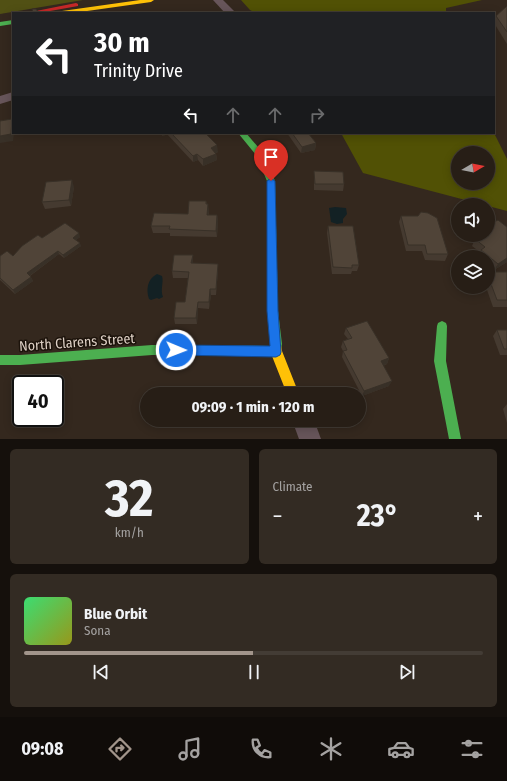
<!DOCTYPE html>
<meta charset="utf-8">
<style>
:root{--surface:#271e16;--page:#332b23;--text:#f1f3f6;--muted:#a4a2a1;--line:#433c35;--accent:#a2958b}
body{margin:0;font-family:"Fira Sans Condensed",sans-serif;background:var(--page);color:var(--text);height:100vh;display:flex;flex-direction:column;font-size:15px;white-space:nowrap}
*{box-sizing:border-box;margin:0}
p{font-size:13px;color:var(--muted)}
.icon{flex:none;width:22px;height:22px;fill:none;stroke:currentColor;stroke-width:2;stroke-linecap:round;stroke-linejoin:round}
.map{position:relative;height:439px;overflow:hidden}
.panel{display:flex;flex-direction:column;gap:10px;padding:10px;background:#15100c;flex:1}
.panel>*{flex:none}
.banner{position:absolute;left:12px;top:12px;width:483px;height:122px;border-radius:0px;box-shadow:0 2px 10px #0003,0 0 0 1px var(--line);background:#202124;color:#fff;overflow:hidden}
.needle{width:26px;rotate:80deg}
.buttons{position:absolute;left:451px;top:146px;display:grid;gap:8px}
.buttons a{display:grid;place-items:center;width:44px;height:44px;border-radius:50%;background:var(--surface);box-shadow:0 2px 10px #0003,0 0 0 1px var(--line);font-size:20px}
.speed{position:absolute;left:12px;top:375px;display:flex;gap:8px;font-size:20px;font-weight:700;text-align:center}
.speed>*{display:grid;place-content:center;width:52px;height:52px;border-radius:50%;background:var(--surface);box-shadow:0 2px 10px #0003,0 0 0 1px var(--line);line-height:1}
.speed .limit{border:2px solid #111;border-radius:6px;background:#fff;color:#111}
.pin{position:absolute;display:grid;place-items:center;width:34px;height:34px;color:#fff;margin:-41px -17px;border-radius:50% 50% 50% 0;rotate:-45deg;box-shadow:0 0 4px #0007}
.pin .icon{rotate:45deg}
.me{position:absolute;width:44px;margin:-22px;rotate:91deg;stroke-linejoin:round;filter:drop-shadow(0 0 3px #0008)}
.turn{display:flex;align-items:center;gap:14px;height:84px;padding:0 16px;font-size:18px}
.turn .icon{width:52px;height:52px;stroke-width:2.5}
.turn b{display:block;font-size:28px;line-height:34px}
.lanes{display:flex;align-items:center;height:38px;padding:0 16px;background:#0003;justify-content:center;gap:20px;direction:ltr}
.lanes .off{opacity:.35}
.big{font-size:30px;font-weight:700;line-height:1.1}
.panel .widget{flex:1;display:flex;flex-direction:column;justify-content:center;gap:6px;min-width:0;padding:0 14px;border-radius:6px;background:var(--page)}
.panel .dial{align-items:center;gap:0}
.dial b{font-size:52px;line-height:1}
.song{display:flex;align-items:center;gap:12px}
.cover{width:48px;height:48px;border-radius:6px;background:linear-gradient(135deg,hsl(140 70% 55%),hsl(60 70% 35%))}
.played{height:4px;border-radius:2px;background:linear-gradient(90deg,var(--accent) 50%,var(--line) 50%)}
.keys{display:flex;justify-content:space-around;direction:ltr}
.heat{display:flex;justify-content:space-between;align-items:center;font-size:22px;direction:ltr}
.panel .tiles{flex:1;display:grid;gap:10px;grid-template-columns:1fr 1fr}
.widget:last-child{grid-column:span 2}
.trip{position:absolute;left:140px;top:387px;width:226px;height:40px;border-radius:20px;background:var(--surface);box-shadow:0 2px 10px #0003,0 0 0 1px var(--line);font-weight:700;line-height:40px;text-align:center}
.menu{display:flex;height:64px;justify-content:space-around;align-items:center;background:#100c09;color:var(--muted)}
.menu .icon{width:28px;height:28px}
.menu .on{color:var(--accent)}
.menu b{font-size:18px;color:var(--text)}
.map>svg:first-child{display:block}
</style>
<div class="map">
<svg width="507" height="439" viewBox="0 0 507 439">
<rect width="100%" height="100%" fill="#34281e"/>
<path fill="#515014" d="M0,0H83L0,14Z"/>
<g fill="#515105" fill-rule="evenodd">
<path d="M241,0H482L446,8V13H256L250,10Z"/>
<path d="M341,133H494L507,159V211L363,173ZM458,153H488V183H458Z"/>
</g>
<g fill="#132124">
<path d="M335,207L346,208L347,214L343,219V223L337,224L331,222L329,208Z"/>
<path d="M157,274L162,276C164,282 160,290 163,297L159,299L157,298L151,300L149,299C146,290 147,279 157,274Z"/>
</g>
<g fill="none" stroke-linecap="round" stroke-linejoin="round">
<g fill="#67555a" fill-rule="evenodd">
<path d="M213,0H223L236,13H225Z"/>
<path d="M13,92V100L0,104V96Z"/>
<path d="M292,420H314L321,439H299Z"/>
</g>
<g fill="#4caf50" fill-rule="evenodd">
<path d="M13,20V24L0,26V22Z"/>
<path d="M238,133H246L264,154L275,181L278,311L282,344L280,355L276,356L152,355L20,365H0V355H20L152,345L271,346L268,311L267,181L256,155Z"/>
<path d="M442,321L446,323L447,326L446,361L461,439H449L434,361L437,326L438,323Z"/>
</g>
<g fill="#ffc107" fill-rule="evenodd">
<path d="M140,0H154L151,2L73,13H59L62,11Z"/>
<path d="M276,339L280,340L282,351L299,394H287L270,351L272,340Z"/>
</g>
<path fill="#c62828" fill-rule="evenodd" d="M76,3L78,4V6L39,13H26Z"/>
</g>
<g fill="#453a30">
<path d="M507,6V44L494,23L496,16Z"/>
<path d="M159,133H205L218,152L216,153L217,160L203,166L198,160L193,162L167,134L163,136Z"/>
<path d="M287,133H308L316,143L315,150L301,153Z"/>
<path d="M314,171L344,184L343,191L314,190Z"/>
<path d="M74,187L71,206L45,209L42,202Z"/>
<path d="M206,201L207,204L209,211V215H217L218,221L217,237L170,236V233H153L151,226L188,214Z"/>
<path d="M401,216L448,254L445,261L425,260L422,251H406L399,222Z"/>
<path d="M494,222L507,227V262L494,270L488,265V257H479L478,256L480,252L472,246L475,239L479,237L477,235H488Z"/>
<path d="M328,226L359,265L357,271H352L351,274H332L327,233Z"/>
<path d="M80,237L76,240L81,246L64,258L59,254L30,276L33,281L15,294L0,280V256H13L42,238Z"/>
<path d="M193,255V263L218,264V270L216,295H211L209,309L198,308L197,324H175L174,318L185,302L188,278H173L172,271Z"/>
<path d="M488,272H507V307H493L486,287H488Z"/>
<path d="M346,328L389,358L387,364L383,366L389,386L362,396L342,357L343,351L341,347L343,341L348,339L344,334Z"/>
<path d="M497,330H507V355H500L493,336Z"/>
<path d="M507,404V423L503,409Z"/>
</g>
<g fill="#383027">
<path d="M12,119L13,122V133H14L13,141L0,143V136Z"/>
<path d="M162,133H167V134L163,136Z"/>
<path d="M316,143L315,150L301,153L302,147Z"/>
<path d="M217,145L218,152L211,155V148Z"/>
<path d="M197,154L198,160L193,162V156Z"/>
<path d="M216,154L217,160L203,166V159Z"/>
<path d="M72,180L74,187L71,206L69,200Z"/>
<path d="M208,204L209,211L208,221L207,215Z"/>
<path d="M217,215L218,221L217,237L216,231Z"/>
<path d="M79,233L80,237L75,241L73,238Z"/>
<path d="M80,243L81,246L64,258L63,255Z"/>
<path d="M58,251L59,254L28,277L27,273Z"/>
<path d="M193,255V262L192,270L191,263Z"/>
<path d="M507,258V262L494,270L498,264Z"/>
<path d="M218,264V270L216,295V289Z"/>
<path d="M31,277L33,281L15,294L13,290Z"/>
<path d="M210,289L211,295L209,309V302Z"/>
<path d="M198,302V308L197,324L196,318Z"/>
<path d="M389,358L387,364L378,367L381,361Z"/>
<path d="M392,381L389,386L362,396L364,391Z"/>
</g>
<g fill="#504438" stroke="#383027">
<path d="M507,6V32L496,16Z"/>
<path d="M32,9H36L39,13H33Z"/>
<path d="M12,119L11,134L0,136V121Z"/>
<path d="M171,133H205L217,145L211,148L216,154L203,159L197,154L193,156Z"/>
<path d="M292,133H308L316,143L302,147Z"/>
<path d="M314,171L343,172L344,184H315Z"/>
<path d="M72,180L69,200L42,202L46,182Z"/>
<path d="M189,201H206V204H208L207,215H217L216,231L169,229L170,226H151L154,213L188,214Z"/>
<path d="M421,212L428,213L437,218L448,254H427L425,245H408L401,216H418Z"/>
<path d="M489,217L494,222L498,220L507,227V258L498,264L481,250L485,247L475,239L483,235H488V218Z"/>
<path d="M65,223L79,233L73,238L80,243L63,255L58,251L27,273L31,277L13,290L0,278V256L7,251L13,256L22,246L38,235L42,238Z"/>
<path d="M328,226H353L359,265H352V268L333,267Z"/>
<path d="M174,255H193L191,263L218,264L216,289H210L209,302H198L196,318H174L176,302H185L189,272L172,271Z"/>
<path d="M488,272H507V300H497L488,276Z"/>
<path d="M367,321L389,358L381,361L392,381L364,391L343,351L347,350L343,341L352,338L346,328Z"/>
<path d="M497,330H507V349H504Z"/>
</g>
<path fill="#1a73e8" stroke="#114b97" d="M271,178L275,181L278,311L281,352L280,355L276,357L176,355L173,354L171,350L173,347L176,345L270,346L267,311V181Z"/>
<g text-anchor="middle" stroke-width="3" stroke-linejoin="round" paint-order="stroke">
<g font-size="14" fill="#ded0c5" stroke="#1c130b">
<text transform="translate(77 342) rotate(-4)" y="5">North Clarens Street</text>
</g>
</g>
</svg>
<div class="buttons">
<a><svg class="needle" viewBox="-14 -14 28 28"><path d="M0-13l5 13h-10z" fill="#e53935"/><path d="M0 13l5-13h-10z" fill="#a4a2a1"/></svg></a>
<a><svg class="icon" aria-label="sound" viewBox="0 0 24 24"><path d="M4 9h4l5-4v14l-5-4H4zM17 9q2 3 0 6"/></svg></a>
<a><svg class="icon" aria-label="layers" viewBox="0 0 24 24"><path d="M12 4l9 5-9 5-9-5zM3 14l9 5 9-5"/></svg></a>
</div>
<div class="speed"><div class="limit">40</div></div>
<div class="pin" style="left:271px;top:181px;background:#d93025"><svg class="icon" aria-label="arrive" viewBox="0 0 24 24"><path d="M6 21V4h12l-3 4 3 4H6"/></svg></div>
<svg class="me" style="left:176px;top:350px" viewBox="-20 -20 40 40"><circle r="17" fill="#1a73e8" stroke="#fff" stroke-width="3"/><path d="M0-11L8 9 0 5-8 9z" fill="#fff"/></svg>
<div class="trip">09:09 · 1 min · 120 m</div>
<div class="banner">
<div class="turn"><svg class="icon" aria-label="left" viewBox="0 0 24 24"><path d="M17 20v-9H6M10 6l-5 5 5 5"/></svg><div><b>30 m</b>Trinity Drive</div></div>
<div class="lanes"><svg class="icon" aria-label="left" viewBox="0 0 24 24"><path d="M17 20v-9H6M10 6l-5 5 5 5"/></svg><svg class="icon off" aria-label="ahead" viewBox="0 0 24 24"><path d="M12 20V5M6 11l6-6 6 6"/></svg><svg class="icon off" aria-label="ahead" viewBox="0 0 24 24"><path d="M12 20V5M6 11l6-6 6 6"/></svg><svg class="icon off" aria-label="right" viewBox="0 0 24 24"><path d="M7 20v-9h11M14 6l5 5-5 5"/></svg></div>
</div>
</div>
<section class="panel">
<div class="tiles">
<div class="widget dial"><b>32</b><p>km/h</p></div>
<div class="widget"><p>Climate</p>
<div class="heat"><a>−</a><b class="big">23°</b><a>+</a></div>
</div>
<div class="widget">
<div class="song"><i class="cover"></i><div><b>Blue Orbit</b><p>Sona</p></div></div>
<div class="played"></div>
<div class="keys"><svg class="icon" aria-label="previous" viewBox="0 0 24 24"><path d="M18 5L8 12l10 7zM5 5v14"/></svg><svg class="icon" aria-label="pause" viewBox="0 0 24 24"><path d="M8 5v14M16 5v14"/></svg><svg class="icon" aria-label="next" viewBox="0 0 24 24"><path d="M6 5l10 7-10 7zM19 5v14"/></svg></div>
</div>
</div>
</section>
<nav class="menu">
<b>09:08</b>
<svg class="icon on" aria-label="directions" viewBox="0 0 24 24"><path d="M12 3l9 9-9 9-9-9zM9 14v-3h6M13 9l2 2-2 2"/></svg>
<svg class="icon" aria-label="music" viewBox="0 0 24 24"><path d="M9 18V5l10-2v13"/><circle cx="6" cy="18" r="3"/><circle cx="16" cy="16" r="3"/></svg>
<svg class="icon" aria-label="phone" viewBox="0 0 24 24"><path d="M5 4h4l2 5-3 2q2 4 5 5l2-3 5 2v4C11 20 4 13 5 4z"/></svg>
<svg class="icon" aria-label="climate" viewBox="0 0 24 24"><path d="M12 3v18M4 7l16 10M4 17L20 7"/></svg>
<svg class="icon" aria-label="car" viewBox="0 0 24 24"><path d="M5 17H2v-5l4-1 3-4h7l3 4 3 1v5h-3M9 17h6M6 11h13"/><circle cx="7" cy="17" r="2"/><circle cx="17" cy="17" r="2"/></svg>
<svg class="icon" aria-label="filters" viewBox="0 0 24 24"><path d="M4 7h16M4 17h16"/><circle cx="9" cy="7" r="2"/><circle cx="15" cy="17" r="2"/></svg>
</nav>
